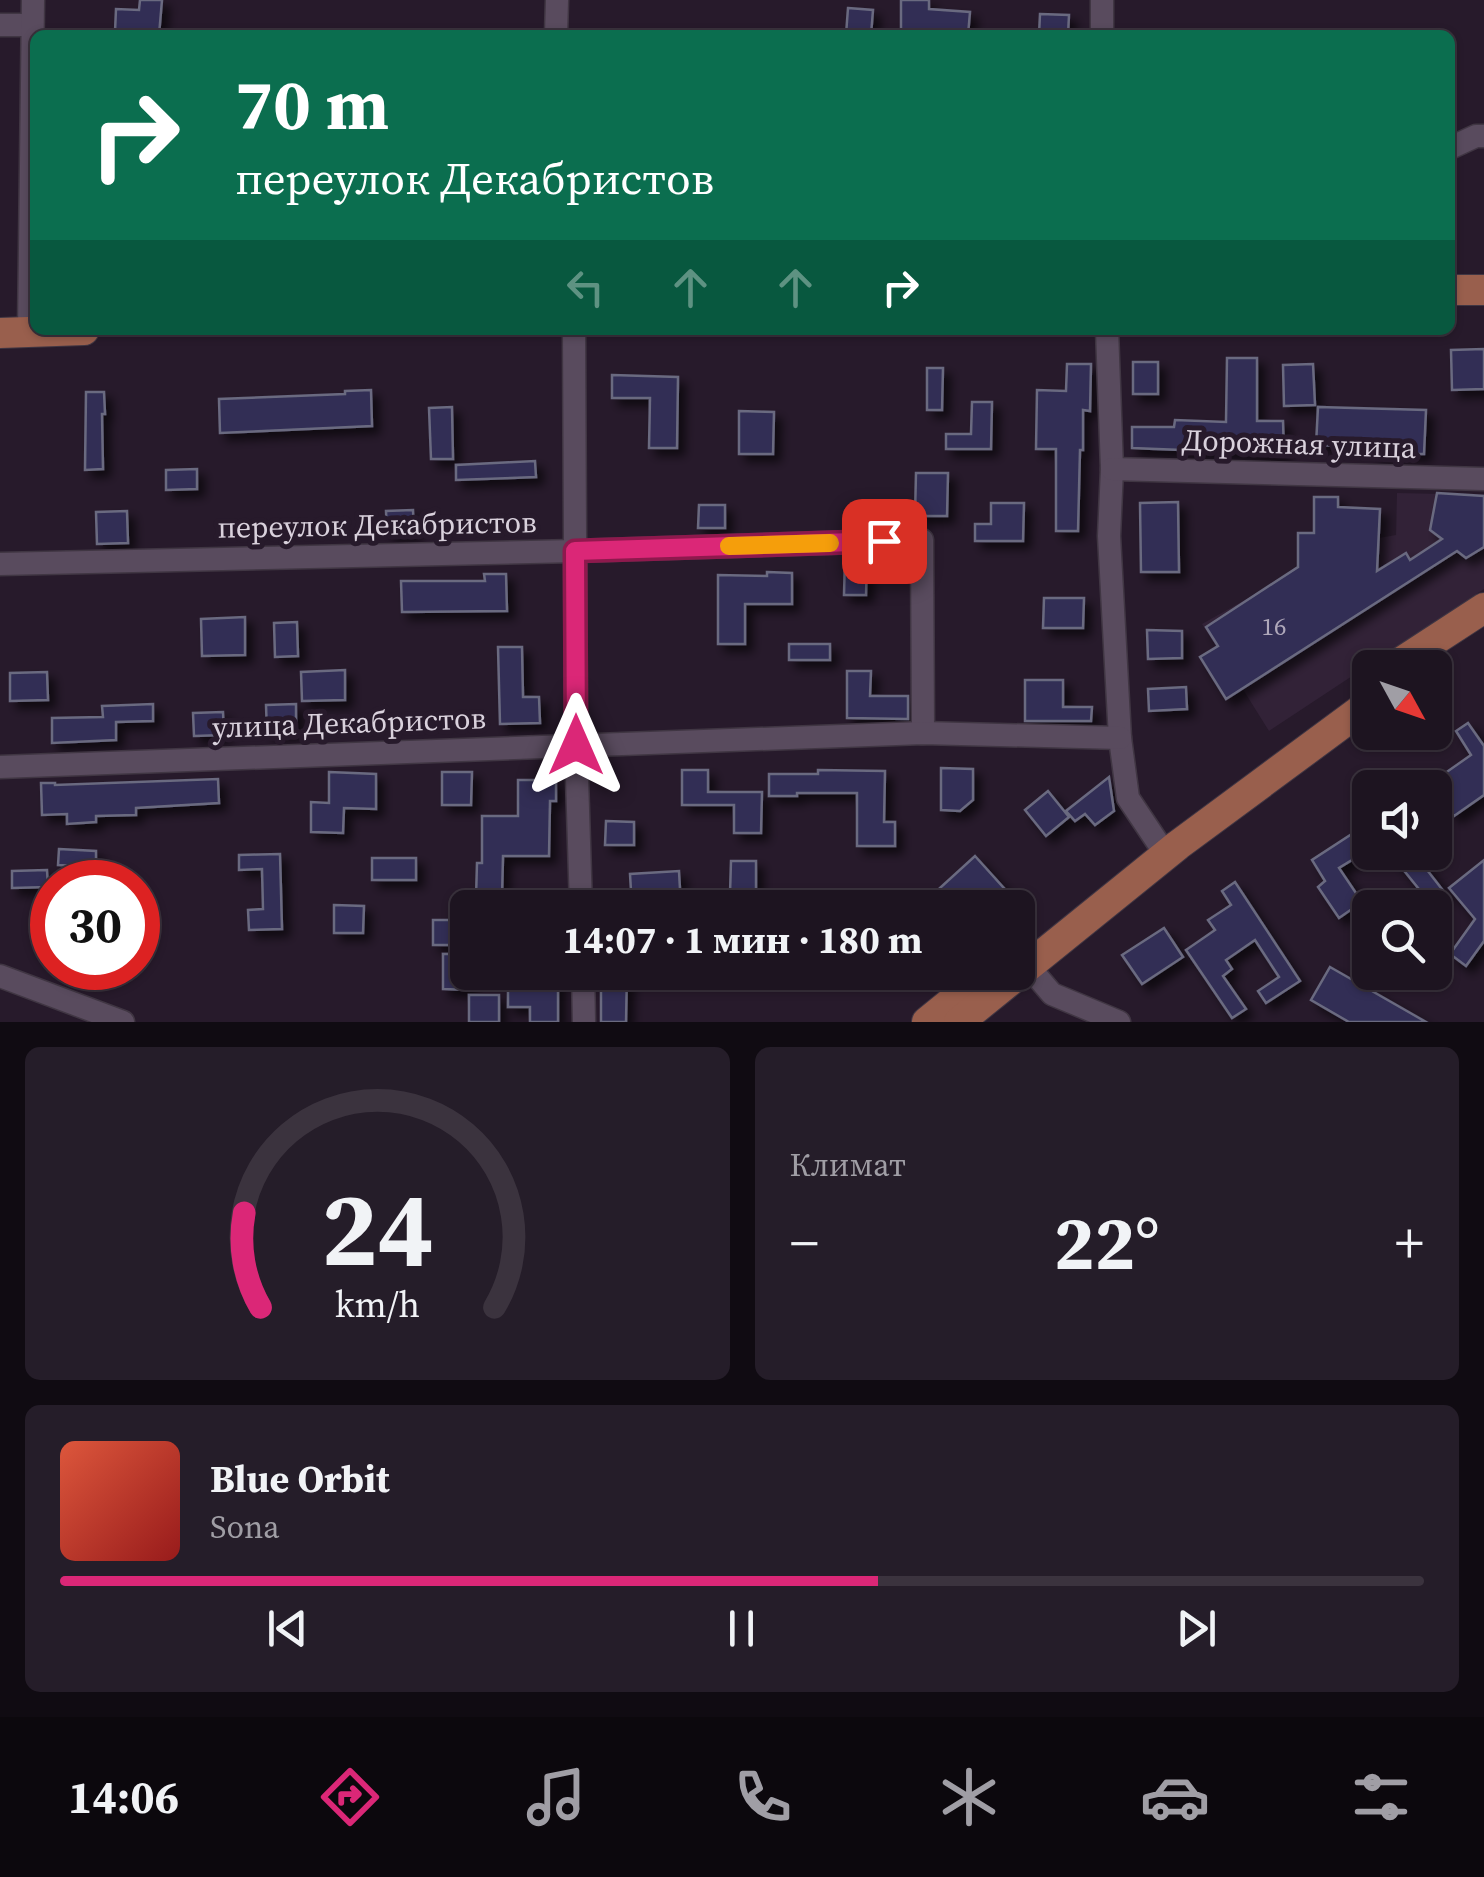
<!DOCTYPE html>
<html lang="ru">
<meta charset="utf-8">
<style>
:root{--surface:#1d1420;--page:#251d29;--text:#f1f3f6;--muted:#a09ea5;--line:#3b333e;--accent:#db2777}
body{margin:0;font-family:"Source Serif 4",serif;background:var(--page);color:var(--text);height:100vh;display:flex;flex-direction:column;font-size:38px;white-space:nowrap}
*{box-sizing:border-box;margin:0}
p{font-size:32px;color:var(--muted)}
.icon{flex:none;width:55px;height:55px;fill:none;stroke:currentColor;stroke-width:2;stroke-linecap:round;stroke-linejoin:round}
.map{position:relative;height:1022px;overflow:hidden}
.panel{display:flex;flex-direction:column;gap:25px;padding:25px;background:#100b12;flex:1}
.panel>*{flex:none}
.banner{position:absolute;left:30px;top:30px;width:1425px;height:305px;border-radius:15px;box-shadow:0 2px 8px #0004,0 0 0 2px var(--line);background:#0b6e4f;color:#fff;overflow:hidden}
.needle{width:65px;rotate:130deg}
.fabs{position:absolute;left:1352px;top:650px;display:grid;gap:20px}
.fabs a{display:grid;place-items:center;width:100px;height:100px;border-radius:15px;background:var(--surface);box-shadow:0 2px 8px #0004,0 0 0 2px var(--line);font-size:50px}
.speed{position:absolute;left:30px;top:860px;display:flex;gap:20px;font-size:50px;font-weight:700;text-align:center}
.speed>*{display:grid;place-content:center;width:130px;height:130px;border-radius:50%;background:var(--surface);box-shadow:0 2px 8px #0004,0 0 0 2px var(--line);line-height:1}
.speed .limit{border:15px solid #d22;background:#fff;color:#111}
.pin{position:absolute;display:grid;place-items:center;width:85px;height:85px;color:#fff;margin:-42px;border-radius:20px;box-shadow:0 5px 15px #0006}
.me{position:absolute;width:110px;margin:-55px;rotate:0deg;stroke-linejoin:round;filter:drop-shadow(0 0 8px #0008)}
.turn{display:flex;align-items:center;gap:35px;height:210px;padding:0 40px;font-size:45px}
.turn .icon{width:130px;height:130px;stroke-width:2.5}
.turn b{display:block;font-size:70px;line-height:85px}
.lanes{display:flex;align-items:center;height:95px;padding:0 40px;background:#0003;justify-content:center;gap:50px;direction:ltr}
.lanes .off{opacity:.35}
.big{font-size:75px;font-weight:700;line-height:1.1}
.panel .widget{flex:1;display:flex;flex-direction:column;justify-content:center;gap:15px;min-width:0;padding:0 35px;border-radius:15px;background:var(--page)}
.panel .dial{align-items:center;gap:0}
.dial svg{height:260px;overflow:visible;fill:none;stroke:var(--line);stroke-width:7;stroke-linecap:round;text-anchor:middle}
.dial text{fill:var(--text);stroke:none}
.song{display:flex;align-items:center;gap:30px}
.cover{width:120px;height:120px;border-radius:15px;background:linear-gradient(135deg,hsl(10 70% 55%),hsl(0 70% 35%))}
.played{height:10px;border-radius:5px;background:linear-gradient(90deg,var(--accent) 60%,var(--line) 60%)}
.keys{display:flex;justify-content:space-around;direction:ltr}
.heat{display:flex;justify-content:space-between;align-items:center;font-size:55px;direction:ltr}
.panel .tiles{flex:1;display:grid;gap:25px;grid-template-columns:1fr 1fr}
.widget:last-child{grid-column:span 2}
.trip{position:absolute;left:450px;top:890px;width:585px;height:100px;border-radius:15px;background:var(--surface);box-shadow:0 2px 8px #0004,0 0 0 2px var(--line);font-weight:700;line-height:100px;text-align:center}
.tabs{display:flex;height:160px;justify-content:space-around;align-items:center;background:#0c080d;color:var(--muted)}
.tabs .icon{width:70px;height:70px}
.tabs .selected{color:var(--accent)}
.tabs b{font-size:45px;color:var(--text)}
.map>svg:first-child{display:block}
</style>
<div class="map">
<svg width="1484" height="1022" viewBox="0 0 1484 1022">
<defs>
<filter id="shadow"><feDropShadow dx="7" dy="7" stdDeviation="5" flood-color="#0009"/></filter>
</defs>
<rect width="100%" height="100%" fill="#271a2b"/>
<path fill="#322237" d="M1397,493L1484,495V589L1269,731L1202,624L1345,544L1396,535Z"/>
<g fill="#312e54" stroke="#6a6a80" stroke-width="2.5" filter="url(#shadow)">
<path d="M140,0H162L159,35L115,32L116,9L139,10Z"/>
<path d="M901,0H929V9L970,12L968,35H935V30H901Z"/>
<path d="M848,8L873,10L871,35H846Z"/>
<path d="M1040,14L1069,15L1068,35H1039Z"/>
<path d="M1484,349V389L1452,390L1451,350Z"/>
<path d="M1227,358H1257V421H1283L1284,454L1257,455V453L1132,448V427H1174L1175,420L1226,422Z"/>
<rect x="1133" y="362" width="25" height="32"/>
<path d="M1067,364H1091L1090,411L1083,410V450H1080L1078,531H1056V449H1036L1037,390L1066,391Z"/>
<path d="M1313,364L1315,405L1284,406L1283,365Z"/>
<path d="M927,368H943L942,410H927Z"/>
<path d="M612,375L678,377L677,448H649L650,398H612Z"/>
<path d="M371,390L372,426L220,433L219,399L345,394V391Z"/>
<path d="M86,392H104L105,414H102L103,469L85,470Z"/>
<path d="M972,402H992L991,449H946V434H971Z"/>
<path d="M452,407L453,459H431L429,408Z"/>
<path d="M1318,407L1426,410L1424,454H1373L1374,447L1316,445Z"/>
<path d="M739,411L774,412L773,454H739Z"/>
<path d="M535,461L536,477L456,480V465Z"/>
<path d="M197,469V489L166,490V470Z"/>
<path d="M916,473H948L947,516H915Z"/>
<path d="M1437,493L1484,496V547L1466,558L1457,551L1226,699L1200,657L1218,646L1206,627L1298,567V533H1314V497H1338V507L1380,509L1377,571L1406,553L1410,560L1442,539L1430,530Z"/>
<path d="M1178,502L1179,572H1141L1140,503Z"/>
<path d="M991,503H1024L1023,541H975V524H991Z"/>
<path d="M699,505H725V528H698Z"/>
<path d="M413,510L414,533L387,534L386,511Z"/>
<path d="M127,511L128,543L97,544L96,512Z"/>
<path d="M845,558H867L866,595H844Z"/>
<path d="M767,572L792,573V604H745V644H718V575L767,576Z"/>
<path d="M484,574H506L507,611L402,612L401,581H485Z"/>
<path d="M1044,598H1084L1083,628H1043Z"/>
<path d="M245,617V655L202,656L201,619Z"/>
<path d="M297,622L298,656L275,657L274,623Z"/>
<path d="M1147,630L1182,631V658L1148,659Z"/>
<rect x="789" y="644" width="41" height="16"/>
<path d="M498,647H522L523,697H539L540,723L500,724Z"/>
<path d="M345,670V700L302,701L301,672Z"/>
<path d="M847,671H871L870,696H908V719L847,718Z"/>
<path d="M47,672L48,700L10,701V673Z"/>
<path d="M1025,680H1063V707H1092L1091,721H1025Z"/>
<path d="M1186,687L1187,709L1149,711L1148,689Z"/>
<path d="M153,704V721L116,722V740L52,743V718L103,717L102,706Z"/>
<path d="M296,704V732L267,733L266,705Z"/>
<path d="M223,712L224,735L194,736L193,713Z"/>
<path d="M1468,723L1484,746V795L1454,816L1431,783L1471,755L1456,731Z"/>
<path d="M941,768L973,769V800L960,811L941,810Z"/>
<path d="M682,770H708V792H762L761,833H734V805H682Z"/>
<path d="M818,770L885,771L884,822H895V846H857V793H797V796H769V774H818Z"/>
<path d="M329,772L376,774V809L344,808L343,833L311,832V802L329,803Z"/>
<path d="M442,772H472L471,805H442Z"/>
<path d="M1109,777L1114,811L1095,825L1085,814L1075,821L1066,811Z"/>
<path d="M218,779L219,803L136,808V815L96,816V822L67,824V814L42,815L41,783H55V785Z"/>
<path d="M518,780H556V801H550L549,856H503L502,898H476L477,863H482V816H518Z"/>
<path d="M1048,791L1069,817L1046,836L1025,810Z"/>
<path d="M606,821L634,822V845H605Z"/>
<path d="M1361,828L1370,842V849L1339,868L1362,902L1339,918L1318,887L1325,881L1312,860Z"/>
<path d="M59,849L96,851V867L58,865Z"/>
<path d="M1389,852H1413L1445,893L1431,904Z"/>
<path d="M280,854L282,929L249,930L248,910L263,909L262,869L239,870V855Z"/>
<path d="M975,856L1011,896L997,908H918Z"/>
<rect x="372" y="858" width="44" height="22"/>
<path d="M1484,860V941L1466,966L1450,954L1475,919L1449,888Z"/>
<path d="M731,861H756V908H739V894H730Z"/>
<path d="M47,870L48,887L12,888V871Z"/>
<path d="M679,871L681,908H632L630,874Z"/>
<path d="M1235,882L1300,981L1266,1003L1258,991L1279,977L1255,940L1226,960L1232,969L1223,976L1246,1009L1232,1018L1186,950L1215,930L1208,920L1231,905L1222,891Z"/>
<path d="M334,905L364,906L363,933H334Z"/>
<path d="M433,920H457L456,945H433Z"/>
<path d="M1164,928L1183,957L1142,984L1122,955Z"/>
<path d="M443,954H468L470,990L443,989Z"/>
<path d="M1330,967L1426,1022H1349L1311,1000Z"/>
<path d="M534,972H558V1022H530V1007H508V989H534Z"/>
<path d="M599,972H627L626,1022H601V987H599Z"/>
<rect x="469" y="995" width="30" height="27"/>
</g>
<g fill="none" stroke-linecap="round" stroke-linejoin="round">
<defs>
<g id="minor">
<path d="M1102,0V35"/>
<path d="M0,25H32"/>
<path d="M556,35L557,0"/>
<path d="M1450,148L1476,136H1484"/>
<path d="M574,330L576,745L581,908"/>
<path d="M1107,330L1112,469L1109,536L1120,738L1128,798L1166,855"/>
<path d="M29,331L33,0"/>
<path d="M1112,469L1484,479"/>
<path d="M0,564L575,551L922,540L923,733"/>
<path d="M0,767L923,733L1120,738"/>
<path d="M1018,954L1052,994L1119,1022"/>
<path d="M583,972L584,1022"/>
<path d="M0,976L123,1022"/>
</g>
<g id="major">
<path d="M1450,290H1484"/>
<path d="M0,333L84,330"/>
<path d="M1392,668L1484,608"/>
<path d="M927,1022L970,987"/>
<path d="M959,1022L1178,845L1370,703"/>
</g>
</defs>
<use href="#minor" stroke="#403643" stroke-width="25"/>
<use href="#major" stroke="#403643" stroke-width="32"/>
<use href="#minor" stroke="#594b5e" stroke-width="22"/>
<use href="#major" stroke="#995f4d" stroke-width="30"/>
</g>
<g fill="none" stroke-linecap="round" stroke-linejoin="round">
<defs>
<path id="route" d="M576,745L575,551L884,541"/>
</defs>
<use href="#route" stroke="#8e194d" stroke-width="25"/>
<use href="#route" stroke="#db2777" stroke-width="18"/>
<path stroke="#f59e0b" stroke-width="18" d="M729,546L830,543"/>
</g>
<g text-anchor="middle" stroke-width="10" stroke-linejoin="round" paint-order="stroke">
<g font-size="25" fill="#afa8ba">
<text x="1274" y="635">16</text>
</g>
<g font-size="30" fill="#d9d1dc" stroke="#271a2b">
<text transform="translate(1299 444) rotate(2)" y="10">Дорожная улица</text>
<text transform="translate(377 525) rotate(-1)" y="10">переулок Декабристов</text>
<text transform="translate(349 723) rotate(-2)" y="10">улица Декабристов</text>
</g>
</g>
</svg>
<div class="fabs">
<a><svg class="needle" viewBox="-14 -14 28 28"><path d="M0-13l5 13h-10z" fill="#e53935"/><path d="M0 13l5-13h-10z" fill="#a09ea5"/></svg></a>
<a><svg class="icon" aria-label="sound" viewBox="0 0 24 24"><path d="M4 9h4l5-4v14l-5-4H4zM17 9q2 3 0 6"/></svg></a>
<a><svg class="icon" aria-label="search" viewBox="0 0 24 24"><circle cx="10" cy="10" r="6"/><path d="M15 15l6 6"/></svg></a>
</div>
<div class="speed"><div class="limit">30</div></div>
<div class="pin" style="left:884px;top:541px;background:#d93025"><svg class="icon" aria-label="arrive" viewBox="0 0 24 24"><path d="M6 21V4h12l-3 4 3 4H6"/></svg></div>
<svg class="me" style="left:576px;top:745px" viewBox="-20 -20 40 40"><path d="M0-17L14 15 0 8-14 15z" fill="#db2777" stroke="#fff" stroke-width="4"/></svg>
<div class="trip">14:07 · 1 мин · 180 m</div>
<div class="banner">
<div class="turn"><svg class="icon" aria-label="right" viewBox="0 0 24 24"><path d="M7 20v-9h11M14 6l5 5-5 5"/></svg><div><b>70 m</b>переулок Декабристов</div></div>
<div class="lanes"><svg class="icon off" aria-label="left" viewBox="0 0 24 24"><path d="M17 20v-9H6M10 6l-5 5 5 5"/></svg><svg class="icon off" aria-label="ahead" viewBox="0 0 24 24"><path d="M12 20V5M6 11l6-6 6 6"/></svg><svg class="icon off" aria-label="ahead" viewBox="0 0 24 24"><path d="M12 20V5M6 11l6-6 6 6"/></svg><svg class="icon" aria-label="right" viewBox="0 0 24 24"><path d="M7 20v-9h11M14 6l5 5-5 5"/></svg></div>
</div>
</div>
<section class="panel">
<div class="tiles">
<div class="widget dial"><svg viewBox="0 0 100 80">
<path d="M14 69A42 42 0 1 1 86 69"/>
<path d="M14 69A42 42 0 0 1 9 40" stroke="#db2777"/>
<text x="50" y="56" font-size="32" font-weight="700">24</text>
<text x="50" y="72" font-size="11">km/h</text>
</svg></div>
<div class="widget"><p>Климат</p>
<div class="heat"><a>−</a><b class="big">22°</b><a>+</a></div>
</div>
<div class="widget">
<div class="song"><i class="cover"></i><div><b>Blue Orbit</b><p>Sona</p></div></div>
<div class="played"></div>
<div class="keys"><svg class="icon" aria-label="previous" viewBox="0 0 24 24"><path d="M18 5L8 12l10 7zM5 5v14"/></svg><svg class="icon" aria-label="pause" viewBox="0 0 24 24"><path d="M8 5v14M16 5v14"/></svg><svg class="icon" aria-label="next" viewBox="0 0 24 24"><path d="M6 5l10 7-10 7zM19 5v14"/></svg></div>
</div>
</div>
</section>
<nav class="tabs">
<b>14:06</b>
<svg class="icon selected" aria-label="directions" viewBox="0 0 24 24"><path d="M12 3l9 9-9 9-9-9zM9 14v-3h6M13 9l2 2-2 2"/></svg>
<svg class="icon" aria-label="music" viewBox="0 0 24 24"><path d="M9 18V5l10-2v13"/><circle cx="6" cy="18" r="3"/><circle cx="16" cy="16" r="3"/></svg>
<svg class="icon" aria-label="phone" viewBox="0 0 24 24"><path d="M5 4h4l2 5-3 2q2 4 5 5l2-3 5 2v4C11 20 4 13 5 4z"/></svg>
<svg class="icon" aria-label="climate" viewBox="0 0 24 24"><path d="M12 3v18M4 7l16 10M4 17L20 7"/></svg>
<svg class="icon" aria-label="car" viewBox="0 0 24 24"><path d="M5 17H2v-5l4-1 3-4h7l3 4 3 1v5h-3M9 17h6M6 11h13"/><circle cx="7" cy="17" r="2"/><circle cx="17" cy="17" r="2"/></svg>
<svg class="icon" aria-label="filters" viewBox="0 0 24 24"><path d="M4 7h16M4 17h16"/><circle cx="9" cy="7" r="2"/><circle cx="15" cy="17" r="2"/></svg>
</nav>
